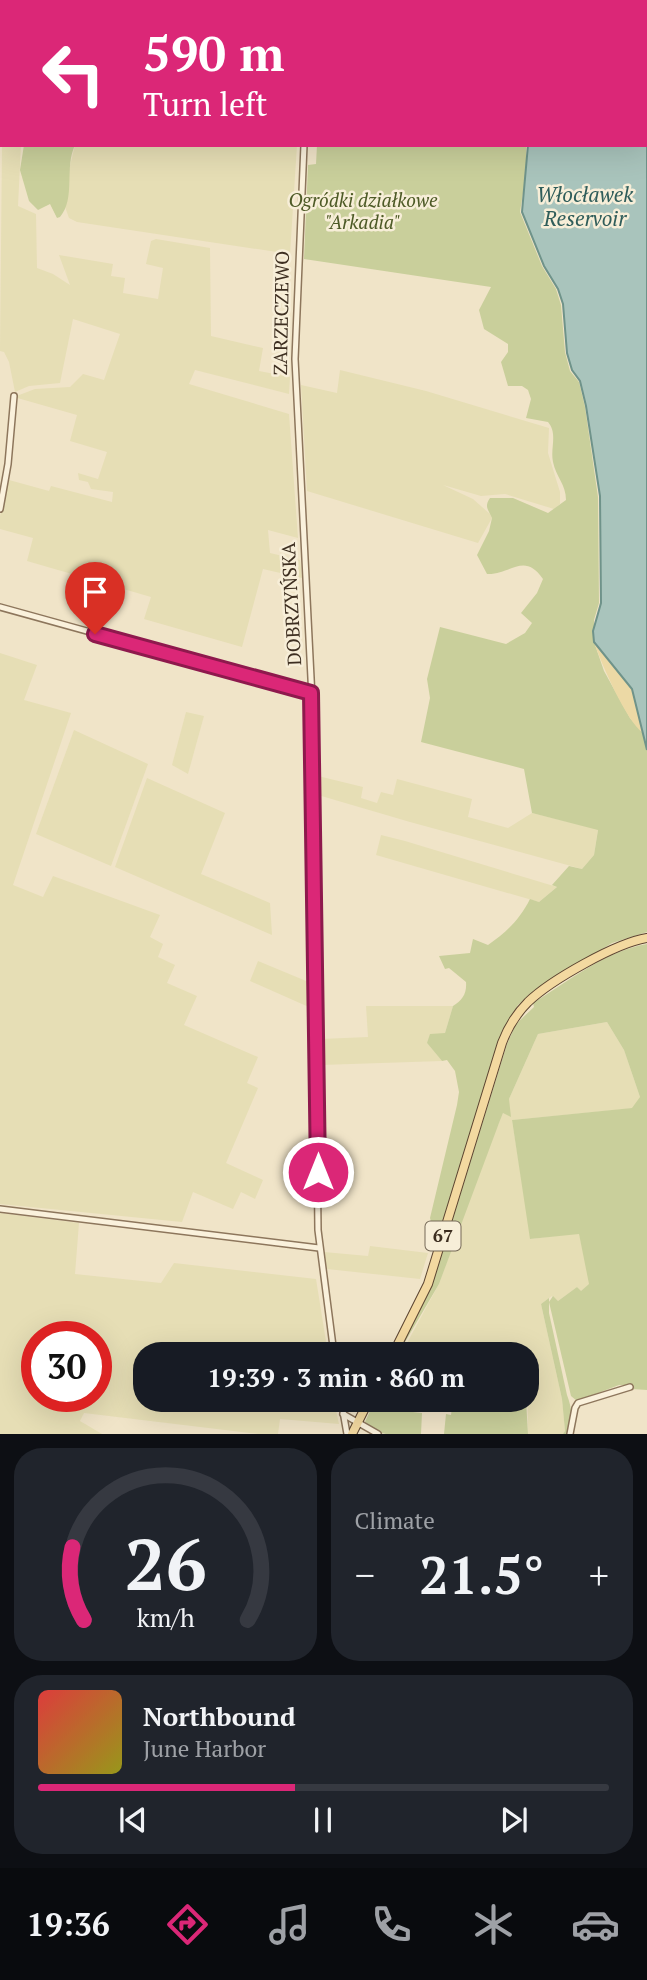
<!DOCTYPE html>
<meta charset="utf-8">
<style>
:root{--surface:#171b24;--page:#20242c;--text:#f1f3f6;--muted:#9ea1a6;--line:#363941;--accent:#db2777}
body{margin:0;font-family:"PT Serif",serif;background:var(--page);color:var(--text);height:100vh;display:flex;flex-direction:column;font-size:26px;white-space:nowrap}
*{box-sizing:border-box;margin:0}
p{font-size:23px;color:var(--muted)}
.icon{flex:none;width:38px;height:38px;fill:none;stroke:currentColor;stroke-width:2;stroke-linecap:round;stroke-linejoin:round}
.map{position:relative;height:1434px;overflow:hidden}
.side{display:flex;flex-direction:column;gap:14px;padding:14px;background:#0d0f14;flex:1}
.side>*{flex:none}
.hud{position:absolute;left:0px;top:0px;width:648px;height:147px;box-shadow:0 7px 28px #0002;background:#db2777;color:#fff;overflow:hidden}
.speed{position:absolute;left:21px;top:1321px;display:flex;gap:14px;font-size:35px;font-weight:700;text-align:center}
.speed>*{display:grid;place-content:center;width:91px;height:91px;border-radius:50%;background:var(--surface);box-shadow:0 7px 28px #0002;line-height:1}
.speed .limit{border:10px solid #d22;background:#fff;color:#111}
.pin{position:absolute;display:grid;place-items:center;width:60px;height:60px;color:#fff;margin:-72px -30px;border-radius:50% 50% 50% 0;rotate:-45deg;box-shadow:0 0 7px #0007}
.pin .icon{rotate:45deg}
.me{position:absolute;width:77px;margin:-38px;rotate:0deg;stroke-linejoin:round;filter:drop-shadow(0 0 5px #0008)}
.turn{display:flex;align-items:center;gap:24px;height:147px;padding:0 28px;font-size:32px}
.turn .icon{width:91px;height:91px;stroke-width:2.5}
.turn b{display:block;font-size:49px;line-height:60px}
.big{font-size:52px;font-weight:700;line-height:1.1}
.side .card{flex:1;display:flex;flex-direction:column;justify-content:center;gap:10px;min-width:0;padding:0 24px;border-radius:28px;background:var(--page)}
.side .dial{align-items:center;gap:0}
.dial svg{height:182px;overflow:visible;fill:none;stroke:var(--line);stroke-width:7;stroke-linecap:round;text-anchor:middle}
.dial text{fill:var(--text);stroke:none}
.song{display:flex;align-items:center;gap:21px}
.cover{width:84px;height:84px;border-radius:10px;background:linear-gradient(135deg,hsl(0 70% 55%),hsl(60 70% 35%))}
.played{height:7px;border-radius:4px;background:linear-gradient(90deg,var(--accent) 45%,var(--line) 45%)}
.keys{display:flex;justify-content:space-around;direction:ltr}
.heat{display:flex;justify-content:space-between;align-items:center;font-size:38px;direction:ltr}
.side .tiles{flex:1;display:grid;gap:14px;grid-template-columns:1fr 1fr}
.card:last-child{grid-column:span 2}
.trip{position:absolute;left:133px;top:1342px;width:406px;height:70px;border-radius:28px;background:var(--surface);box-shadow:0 7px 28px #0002;font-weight:700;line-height:70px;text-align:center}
.tabs{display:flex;height:112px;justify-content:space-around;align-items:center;background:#090b0e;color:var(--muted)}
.tabs .icon{width:49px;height:49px}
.tabs .active{color:var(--accent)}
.tabs b{font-size:32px;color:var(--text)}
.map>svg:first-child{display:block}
</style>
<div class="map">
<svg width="647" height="1434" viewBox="0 0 647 1434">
<rect width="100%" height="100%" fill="#f0e4c8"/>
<g fill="#e6deb5" fill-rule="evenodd">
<path d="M2,145H21L18,206L36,214L37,268L53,274L70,285L59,255L113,264L111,276L125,278L123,293L158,299L163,268L146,264L151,241L156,239L210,248L211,336L263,348L259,371L290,377L289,394L195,370L189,384L289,414L298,538L268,530L270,553L300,560L302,578L263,569L242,647L144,619L151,597L27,561L33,538L0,529V516L9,480L49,491L51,486L112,502L113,492L91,489L88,482L79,480L78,473L98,479L107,452L70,441L77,415L14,397L35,389L70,387L83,374L104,380L120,334L73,319L60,383L29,386L15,392L9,362L4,352L0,351Z"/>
<path d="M75,145H297L290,254L77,222L69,218L65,207L68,174Z"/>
<path d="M340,370L426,391L549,428L548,453L560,492V504L554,509L505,494L481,496L443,485L473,499L490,514L492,518L478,543L307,491L301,385L337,393Z"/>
<path d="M0,653L37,665L24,700L71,713L13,885L43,897L53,876L160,915L150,937L163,944L158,957L175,965L167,983L197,996L184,1025L258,1057L247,1083L258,1088L226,1163L263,1180L255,1199L241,1192L233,1209L193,1192L182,1222L0,1204Z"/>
<path d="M186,712L204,716L188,774L172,765Z"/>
<path d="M74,730L148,764L111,866L36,834Z"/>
<path d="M318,776L363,787L361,798L377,803L381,792L393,795L397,779L472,799L468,817L508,828L532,813L598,829L594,855L582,869L410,822L318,795Z"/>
<path d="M147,778L225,813L201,874L270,903L272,935L115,867Z"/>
<path d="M381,835L405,841L557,887L539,902L376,855Z"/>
<path d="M258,961L311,983V1008L250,981Z"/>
<path d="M366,1006H453L445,1033L427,1043L442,1061L321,1065V1039L368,1037Z"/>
<path d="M607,1022L624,1050L640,1097L636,1108L512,1120L531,1239L579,1233L590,1284L580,1292L577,1287L558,1301L552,1296L541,1304L562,1399L565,1431L563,1434H528L527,1354H401L439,1284L483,1161L503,1113L508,1114L509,1099L538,1034Z"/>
<path d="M0,1213L79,1223L75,1274L161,1283L174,1263L316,1279L328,1354H145V1400H286L335,1406L339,1424L280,1419L278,1434H258L84,1413L80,1421L102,1434H0ZM96,1337V1396H37V1337Z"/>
<path d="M370,1246L428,1253L420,1279L327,1269L324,1252L368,1256Z"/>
</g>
<g fill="#c9cf9b">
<path d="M24,145H75C64,168 76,198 60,217L57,218L50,204L38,210L29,201L20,170Z"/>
<path d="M317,145H526V174L520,212L542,266L556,289L561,305L565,352L570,371L579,382L585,407L598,497L599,603L594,620V642L604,671L630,718L643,733L647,750V932L612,943L539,988L518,1005L501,1035L441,1226L437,1229L433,1228L430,1218L457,1105L459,1092L455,1071L447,1060L442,1061L427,1043L430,1034L445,1033L453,1006C462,1000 467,994 466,982L449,968L445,969L439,956L470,953L473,939L488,945C507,932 520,919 530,899L539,902L557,887L552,885L569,866L582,869L594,855L598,830L532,813L524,769L421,742L430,698L427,679L440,627L506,644L525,633L532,623L521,613L537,593L543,579C524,551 511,575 487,574L477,555L489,531L492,518C488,509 484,507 490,498H513L548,513L566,500C566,484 556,477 553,462C550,448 558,434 548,422L526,418L531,399L528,390L522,386H508L501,362L508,352V344L484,329L479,310L491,287L304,259L308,165L316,164Z"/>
<path d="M647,944V1390L632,1389L631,1385H619L577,1401L571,1396L549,1302L553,1296L558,1301L577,1287L581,1291L589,1284L579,1234L530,1239L512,1120L632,1108L640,1097L624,1050L607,1022L538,1034L509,1099L511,1117L503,1113L499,1123L439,1284L398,1354L435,1276L507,1044L516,1024L534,1007L533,1003C569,981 605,951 647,944Z"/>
<path d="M549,1298V1313L567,1395C572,1409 574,1420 566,1434H563L565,1431L562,1399L541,1304Z"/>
<path d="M375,1400H381L377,1408L422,1413L421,1434H386L378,1432L365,1422Z"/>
<path d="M453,1400L479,1403L480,1400H526L528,1434H444L446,1414L451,1415Z"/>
</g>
<path fill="#ecd9a5" d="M594,642L632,689L643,733C626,721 601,663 594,642Z"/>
<path fill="#a9c4bc" stroke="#6f938a" stroke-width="2" d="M530,0H647V750L632,689L594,642L593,631L601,603L600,496L586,406L580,381L572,370L567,353L563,304L558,289L544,266L522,212L528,145H646V2Z"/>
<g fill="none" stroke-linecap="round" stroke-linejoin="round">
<defs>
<g id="street">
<path d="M314,2V0"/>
<path d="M304,145L295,359L312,698L318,1230L334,1354"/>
<path d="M0,509L8,464L14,396"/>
<path d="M0,607L311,693"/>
<path d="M0,1209L319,1248"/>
<path d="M341,1400L347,1434"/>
<path d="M343,1414L378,1434"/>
<path d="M570,1434L575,1408L578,1403L630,1387"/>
</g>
<g id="primary">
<path d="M393,1354L428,1284L502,1043C508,1027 516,1014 528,1002C551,980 616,943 647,938"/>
<path d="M352,1434L369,1400"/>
</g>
</defs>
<use href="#street" stroke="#8d765c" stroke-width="8"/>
<use href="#primary" stroke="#5b4430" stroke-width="10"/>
<use href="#street" stroke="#faf1dc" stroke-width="5"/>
<use href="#primary" stroke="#f3d9a0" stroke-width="8"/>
</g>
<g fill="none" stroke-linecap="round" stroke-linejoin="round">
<defs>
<path id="route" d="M95,634L311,693L318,1172"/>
</defs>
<use href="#route" stroke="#8e194d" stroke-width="18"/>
<use href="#route" stroke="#db2777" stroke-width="12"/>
</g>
<g text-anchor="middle" stroke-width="5" stroke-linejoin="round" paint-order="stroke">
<rect fill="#f7eed8" stroke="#756857" stroke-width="2" x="425.5" y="1221.5" width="35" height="29" rx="5"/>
<g font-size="18" font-weight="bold" fill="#3d2e20">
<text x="443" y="1242">67</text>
</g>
<g font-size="19" font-style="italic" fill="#4d5a26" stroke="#f7eed8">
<text x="363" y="207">Ogródki działkowe<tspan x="363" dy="22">"Arkadia"</tspan></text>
</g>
<g font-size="19" fill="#3d2e20" stroke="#f7eed8">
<text transform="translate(281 313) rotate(-89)" y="7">ZARZECZEWO</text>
<text transform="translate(291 604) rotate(-93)" y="7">DOBRZYŃSKA</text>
</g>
<g font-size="21" font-style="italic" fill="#2f5d5a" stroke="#f7eed8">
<text x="585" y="202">Włocławek<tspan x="585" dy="24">Reservoir</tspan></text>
</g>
</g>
</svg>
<div class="speed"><div class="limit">30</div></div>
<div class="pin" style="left:95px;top:634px;background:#d93025"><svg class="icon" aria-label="arrive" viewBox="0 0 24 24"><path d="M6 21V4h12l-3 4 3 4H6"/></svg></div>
<svg class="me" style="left:318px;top:1172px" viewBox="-20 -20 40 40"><circle r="17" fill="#db2777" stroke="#fff" stroke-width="3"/><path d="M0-11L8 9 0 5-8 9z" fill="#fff"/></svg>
<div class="trip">19:39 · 3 min · 860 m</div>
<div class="hud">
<div class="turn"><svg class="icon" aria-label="left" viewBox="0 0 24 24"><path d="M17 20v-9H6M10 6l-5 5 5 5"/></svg><div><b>590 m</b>Turn left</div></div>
</div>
</div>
<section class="side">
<div class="tiles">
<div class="card dial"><svg viewBox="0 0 100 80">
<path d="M14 69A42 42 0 1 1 86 69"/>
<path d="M14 69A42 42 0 0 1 9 37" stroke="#db2777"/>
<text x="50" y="56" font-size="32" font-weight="700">26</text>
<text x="50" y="72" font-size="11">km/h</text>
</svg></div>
<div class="card"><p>Climate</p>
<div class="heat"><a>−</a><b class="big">21.5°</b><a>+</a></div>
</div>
<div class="card">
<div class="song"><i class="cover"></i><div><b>Northbound</b><p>June Harbor</p></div></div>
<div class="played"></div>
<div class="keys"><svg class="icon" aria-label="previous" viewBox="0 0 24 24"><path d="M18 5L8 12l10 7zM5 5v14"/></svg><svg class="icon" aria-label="pause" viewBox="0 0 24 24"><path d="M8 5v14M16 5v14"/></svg><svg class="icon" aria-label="next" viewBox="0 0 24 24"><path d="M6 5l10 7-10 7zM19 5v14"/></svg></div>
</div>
</div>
</section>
<nav class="tabs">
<b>19:36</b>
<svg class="icon active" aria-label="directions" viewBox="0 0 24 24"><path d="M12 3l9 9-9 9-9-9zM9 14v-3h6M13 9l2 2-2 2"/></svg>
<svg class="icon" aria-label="music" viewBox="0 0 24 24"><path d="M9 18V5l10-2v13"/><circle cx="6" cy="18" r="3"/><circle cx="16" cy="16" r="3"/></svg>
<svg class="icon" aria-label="phone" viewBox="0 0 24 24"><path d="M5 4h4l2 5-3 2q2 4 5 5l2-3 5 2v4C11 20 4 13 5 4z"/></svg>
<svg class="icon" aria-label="climate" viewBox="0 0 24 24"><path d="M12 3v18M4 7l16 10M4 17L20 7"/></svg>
<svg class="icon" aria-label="car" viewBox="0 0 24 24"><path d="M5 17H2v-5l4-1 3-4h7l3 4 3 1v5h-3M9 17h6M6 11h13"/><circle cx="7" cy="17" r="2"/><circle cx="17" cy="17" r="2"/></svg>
</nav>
